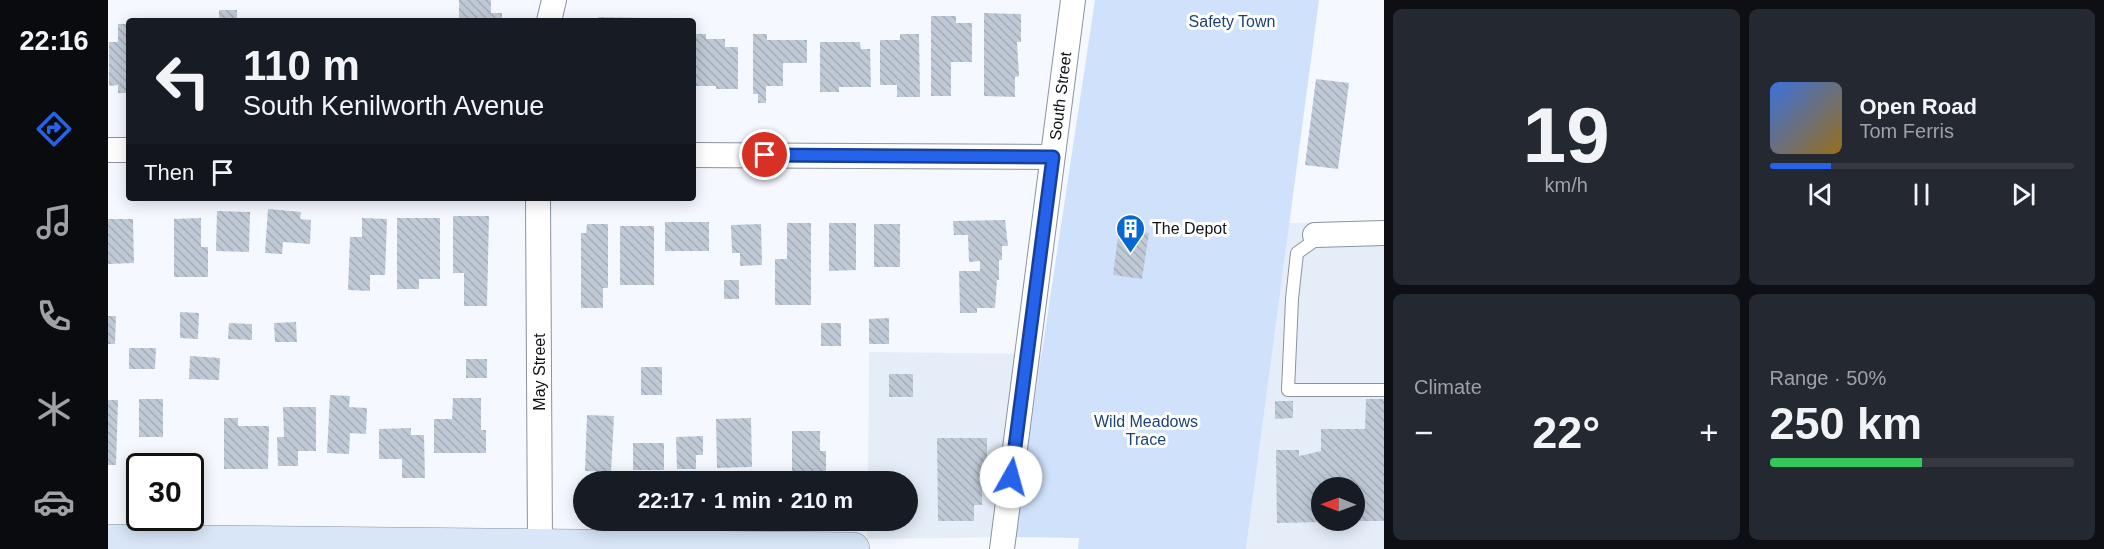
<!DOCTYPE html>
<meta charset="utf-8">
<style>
:root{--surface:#171b24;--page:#242831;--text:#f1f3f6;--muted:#9ea1a6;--line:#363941;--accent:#2563eb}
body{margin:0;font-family:Helvetica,sans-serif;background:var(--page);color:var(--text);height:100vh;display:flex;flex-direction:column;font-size:22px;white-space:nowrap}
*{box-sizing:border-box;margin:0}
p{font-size:20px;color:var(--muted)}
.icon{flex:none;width:33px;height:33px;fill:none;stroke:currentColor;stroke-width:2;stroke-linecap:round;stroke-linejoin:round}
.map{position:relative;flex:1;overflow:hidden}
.details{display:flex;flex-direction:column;gap:9px;padding:9px;background:#0d0f14;width:720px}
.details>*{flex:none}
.top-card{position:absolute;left:18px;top:18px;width:570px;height:183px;border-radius:6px;box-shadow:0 3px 15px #0003;background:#171b24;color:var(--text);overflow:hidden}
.needle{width:39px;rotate:271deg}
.controls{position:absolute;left:1203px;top:477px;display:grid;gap:12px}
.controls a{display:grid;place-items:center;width:54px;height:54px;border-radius:50%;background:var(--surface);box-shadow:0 3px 15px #0003;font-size:30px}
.speed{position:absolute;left:18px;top:453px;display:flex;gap:12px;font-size:30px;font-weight:700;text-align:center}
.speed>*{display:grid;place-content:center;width:78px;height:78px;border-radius:50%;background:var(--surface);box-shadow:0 3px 15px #0003;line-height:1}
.speed .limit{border:3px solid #111;border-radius:9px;background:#fff;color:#111}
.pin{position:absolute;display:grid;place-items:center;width:51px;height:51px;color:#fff;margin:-26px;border:3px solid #fff;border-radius:50%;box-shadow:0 2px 6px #0007}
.me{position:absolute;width:66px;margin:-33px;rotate:7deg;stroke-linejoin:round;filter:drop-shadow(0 0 4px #0008)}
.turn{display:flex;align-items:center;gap:21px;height:126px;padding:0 18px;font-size:27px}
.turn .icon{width:78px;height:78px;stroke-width:2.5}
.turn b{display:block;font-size:42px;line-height:51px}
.then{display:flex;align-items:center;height:57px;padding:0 18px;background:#0003;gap:12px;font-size:22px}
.big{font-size:45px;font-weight:600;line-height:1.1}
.details .tile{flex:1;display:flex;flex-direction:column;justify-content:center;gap:9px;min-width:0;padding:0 21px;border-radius:9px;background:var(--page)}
.details .dial{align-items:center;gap:0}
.dial b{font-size:78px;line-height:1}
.song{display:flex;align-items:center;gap:18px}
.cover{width:72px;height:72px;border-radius:9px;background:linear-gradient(135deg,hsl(220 70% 55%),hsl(40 70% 35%))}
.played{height:6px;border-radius:3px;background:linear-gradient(90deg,var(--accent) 20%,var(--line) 20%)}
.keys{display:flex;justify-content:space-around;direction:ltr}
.heat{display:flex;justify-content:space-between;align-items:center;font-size:33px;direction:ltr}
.charge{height:9px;border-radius:4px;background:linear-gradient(90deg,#34c759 50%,var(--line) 0)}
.details .tiles{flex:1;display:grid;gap:9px;grid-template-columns:repeat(2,1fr)}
.trip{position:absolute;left:465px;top:471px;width:345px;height:60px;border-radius:30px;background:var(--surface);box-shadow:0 3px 15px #0003;font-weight:600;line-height:60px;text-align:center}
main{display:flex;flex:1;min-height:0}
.menu{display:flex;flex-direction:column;width:108px;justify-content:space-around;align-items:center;background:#090b0e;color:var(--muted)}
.menu .icon{width:42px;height:42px}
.menu .current{color:var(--accent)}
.menu b{font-size:27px;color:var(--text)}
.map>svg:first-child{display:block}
</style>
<main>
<nav class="menu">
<b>22:16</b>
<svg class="icon current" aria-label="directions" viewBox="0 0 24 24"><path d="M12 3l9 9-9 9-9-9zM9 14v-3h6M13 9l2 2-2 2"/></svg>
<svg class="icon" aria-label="music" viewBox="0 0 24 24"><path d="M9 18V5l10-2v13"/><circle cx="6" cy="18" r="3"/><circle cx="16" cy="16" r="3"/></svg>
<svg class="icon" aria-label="phone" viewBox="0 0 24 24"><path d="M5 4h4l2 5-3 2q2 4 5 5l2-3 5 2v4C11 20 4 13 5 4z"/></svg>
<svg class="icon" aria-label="climate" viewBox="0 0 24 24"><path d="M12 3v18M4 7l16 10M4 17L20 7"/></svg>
<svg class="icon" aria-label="car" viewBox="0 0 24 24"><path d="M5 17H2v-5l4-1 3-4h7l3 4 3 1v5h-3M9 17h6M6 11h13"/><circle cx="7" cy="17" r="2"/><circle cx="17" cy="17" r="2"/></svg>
</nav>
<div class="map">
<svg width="1276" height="549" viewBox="0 0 1276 549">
<defs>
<pattern id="building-back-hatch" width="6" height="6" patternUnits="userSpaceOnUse" patternTransform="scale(1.5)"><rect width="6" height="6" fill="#c0cad7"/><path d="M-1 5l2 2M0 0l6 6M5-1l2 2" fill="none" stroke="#a4acb8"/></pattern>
</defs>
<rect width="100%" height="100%" fill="#f5f9ff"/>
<g fill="#e5edf8" fill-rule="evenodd">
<path d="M1276,221V549H1138L1181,223ZM1214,488H1246V520H1214Z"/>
<path d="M761,352L934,354L906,537L759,539V521L800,520V482L760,481Z"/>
</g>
<path fill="#d0e2fb" d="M987,0H1211L1138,549H970L971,538L906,537Z"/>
<g fill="url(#building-back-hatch)">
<path d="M351,0H383V13H394V21H351Z"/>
<rect x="111" y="10" width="18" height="11"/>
<path d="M876,13L913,14V42H909L911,76L907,77V97L876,96Z"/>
<path d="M823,16H848V23H864V62H843V96H823Z"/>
<path d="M490,17L541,18V21H489Z"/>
<path d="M10,24H21V93H10V85L1,86V42H10Z"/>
<path d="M585,34H598V39H617V47H630V89H608V86H585Z"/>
<path d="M645,34H659V40H699V63H675V86H658V103H650V94H645Z"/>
<path d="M792,34H811L812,97H789V85H772V40H792Z"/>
<path d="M712,42H752L753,49H762L763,87H731V92H712Z"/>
<path d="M1208,79L1241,83L1230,169L1197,165Z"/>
<path d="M160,209L193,212L192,219L203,220L202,244L175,242L174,254L157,253Z"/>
<path d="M109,211L142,212L141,252L108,251Z"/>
<path d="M345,216H381L379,306H356V273H345Z"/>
<path d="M93,218V247H100V277H66V219Z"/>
<path d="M254,218L279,219L277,275H262V291L240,290L242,237H254Z"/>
<path d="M289,218H332V279H311V289H289Z"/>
<path d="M0,219H25L26,263L0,264Z"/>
<path d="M897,220L900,246H894V260H891V280H889L887,308H869V313H852L851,271H872V261L861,262L860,235H846L845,221Z"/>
<rect x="557" y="222" width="44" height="29"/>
<path d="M679,223H703V305H667V259H679Z"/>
<path d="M721,223H748V270L721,271Z"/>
<path d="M479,224H500V288H495V308H473V233H478Z"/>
<path d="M653,224L654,265L632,266V253H624L623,225Z"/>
<rect x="766" y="224" width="26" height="43"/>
<rect x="512" y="226" width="34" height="59"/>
<path d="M1011,228L1041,233L1034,279L1005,275Z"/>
<rect x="616" y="280" width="15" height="19"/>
<path d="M72,312L91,313L90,339L72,338Z"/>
<path d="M0,316H8L7,344H0Z"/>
<path d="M781,318V344H761V319Z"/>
<path d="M188,322L189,342H167L166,323Z"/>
<path d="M121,323L144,324V340L120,339Z"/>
<rect x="713" y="323" width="20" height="23"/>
<path d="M21,348H48L47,369H21Z"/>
<path d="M82,356L112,358L111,380L81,379Z"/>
<rect x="358" y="359" width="21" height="19"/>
<rect x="533" y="367" width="21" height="28"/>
<rect x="781" y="374" width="24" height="23"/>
<path d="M222,395L242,396L241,407L259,408L258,434L242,433L241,454L219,453Z"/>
<path d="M345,398H373V430H378V453H326V419H344Z"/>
<rect x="31" y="399" width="24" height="38"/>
<path d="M1258,399H1276V521H1246V488H1214V522L1169,523L1168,450H1191V456L1213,451V429H1257Z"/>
<path d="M0,400H10L8,465H0Z"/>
<path d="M1167,401H1185V418L1167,419Z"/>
<path d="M175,407H208V451H190V466H170L169,437H176Z"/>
<path d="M479,415L506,416L503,472L477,471Z"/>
<path d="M116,418H130V426H161L160,469H116Z"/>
<path d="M643,418L644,467L609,468L608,419Z"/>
<path d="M303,428V435H316L317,478H294V459H271V429Z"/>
<path d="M684,431H712V451H718V478H684Z"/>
<path d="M595,436V455H588V469H569L568,437Z"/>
<path d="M829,438H879V488H874V505H866V521H830Z"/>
<rect x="525" y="443" width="31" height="27"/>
<rect x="763" y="474" width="19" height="8"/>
</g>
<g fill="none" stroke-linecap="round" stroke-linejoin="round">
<defs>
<path id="service" d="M1213,236L1189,253L1184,299L1180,390H1276"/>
<g id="minor">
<path d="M441,21L446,0"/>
<path d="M0,150H21"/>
<path d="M585,155L944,157"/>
<path d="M430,198L432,546"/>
<path d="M1207,235L1276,233"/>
<path d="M894,549L965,0"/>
</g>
<path id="secondary" d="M0,541L745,549"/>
</defs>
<use href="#service" stroke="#8a939f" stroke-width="14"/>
<use href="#minor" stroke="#8a939f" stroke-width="26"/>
<use href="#secondary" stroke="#8a939f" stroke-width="34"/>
<use href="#service" stroke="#fff" stroke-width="12"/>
<use href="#minor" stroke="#fff" stroke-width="24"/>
<use href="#secondary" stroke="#d8e6f8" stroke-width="33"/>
</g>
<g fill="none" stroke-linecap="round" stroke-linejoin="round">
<defs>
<path id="route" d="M657,155L945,157L903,477"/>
</defs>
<use href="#route" stroke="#184099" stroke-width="15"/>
<use href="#route" stroke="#2563eb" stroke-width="10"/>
</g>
<defs>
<symbol id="building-pin" viewBox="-11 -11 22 30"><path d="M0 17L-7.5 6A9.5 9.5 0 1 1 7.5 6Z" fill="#0768d1" stroke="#fff"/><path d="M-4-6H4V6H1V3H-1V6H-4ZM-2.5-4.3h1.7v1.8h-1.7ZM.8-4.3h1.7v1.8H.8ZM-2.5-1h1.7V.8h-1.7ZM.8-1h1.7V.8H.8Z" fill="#fff"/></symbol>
</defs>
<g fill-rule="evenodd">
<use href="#building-pin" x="1006" y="212" width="33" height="45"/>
</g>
<g text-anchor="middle" stroke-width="6" stroke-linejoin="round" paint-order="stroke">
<g font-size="16" fill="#1c4274" stroke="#fff">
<text x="1124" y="27">Safety Town</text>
<text x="1038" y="427">Wild Meadows<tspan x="1038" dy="18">Trace</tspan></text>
</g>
<g font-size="16" fill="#0e1116" stroke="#fff">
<text transform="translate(952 96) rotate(-83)" y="6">South Street</text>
<text transform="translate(431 372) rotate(-90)" y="6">May Street</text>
</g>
<g font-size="16" fill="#0e1116" stroke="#fff" text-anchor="start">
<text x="1044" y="234">The Depot</text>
</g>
</g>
</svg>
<div class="controls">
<a><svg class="needle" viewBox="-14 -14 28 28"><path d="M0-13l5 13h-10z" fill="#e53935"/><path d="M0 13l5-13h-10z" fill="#9ea1a6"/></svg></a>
</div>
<div class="speed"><div class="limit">30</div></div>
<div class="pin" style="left:657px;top:155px;background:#d93025"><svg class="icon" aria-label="arrive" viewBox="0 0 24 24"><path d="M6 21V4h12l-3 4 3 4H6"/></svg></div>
<svg class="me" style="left:903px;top:477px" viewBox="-20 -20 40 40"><circle r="19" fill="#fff"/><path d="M0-13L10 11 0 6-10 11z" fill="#2563eb"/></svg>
<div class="trip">22:17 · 1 min · 210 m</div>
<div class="top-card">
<div class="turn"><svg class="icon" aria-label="left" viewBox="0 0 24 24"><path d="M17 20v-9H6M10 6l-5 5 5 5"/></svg><div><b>110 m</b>South Kenilworth Avenue</div></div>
<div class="then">Then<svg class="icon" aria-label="arrive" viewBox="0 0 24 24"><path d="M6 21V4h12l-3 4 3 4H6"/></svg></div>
</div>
</div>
<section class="details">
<div class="tiles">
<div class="tile dial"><b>19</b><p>km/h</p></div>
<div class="tile">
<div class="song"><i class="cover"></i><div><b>Open Road</b><p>Tom Ferris</p></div></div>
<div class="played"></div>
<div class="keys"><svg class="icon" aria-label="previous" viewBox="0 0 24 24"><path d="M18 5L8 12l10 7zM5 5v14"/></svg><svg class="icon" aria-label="pause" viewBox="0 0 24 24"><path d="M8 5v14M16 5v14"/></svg><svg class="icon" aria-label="next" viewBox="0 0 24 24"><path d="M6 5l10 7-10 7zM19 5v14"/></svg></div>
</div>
<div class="tile"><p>Climate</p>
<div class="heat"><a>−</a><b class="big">22°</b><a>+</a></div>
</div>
<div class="tile"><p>Range · 50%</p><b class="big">250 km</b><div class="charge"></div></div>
</div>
</section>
</main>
